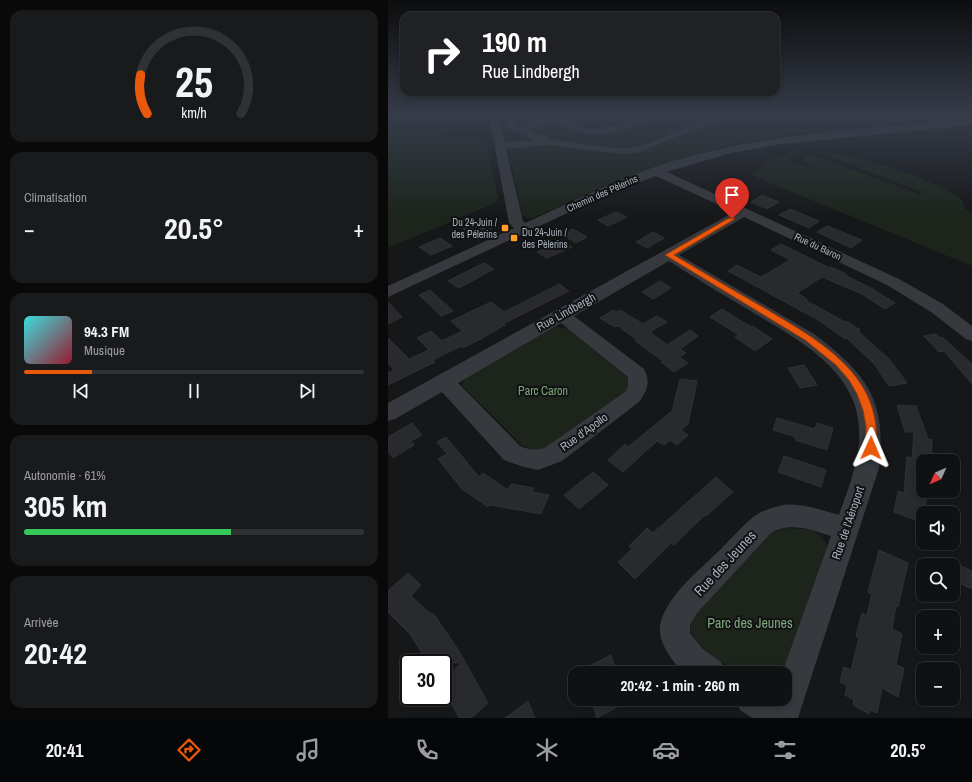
<!DOCTYPE html>
<html lang="fr">
<meta charset="utf-8">
<style>
:root{--surface:#101113;--page:#191a1c;--text:#f1f3f6;--muted:#9c9da0;--line:#303133;--accent:#ea580c}
body{margin:0;font-family:"Archivo Narrow",sans-serif;background:var(--page);color:var(--text);height:100vh;display:flex;flex-direction:column;font-size:15px;white-space:nowrap}
*{box-sizing:border-box;margin:0}
p{font-size:13px;color:var(--muted)}
.icon{flex:none;width:22px;height:22px;fill:none;stroke:currentColor;stroke-width:2;stroke-linecap:round;stroke-linejoin:round}
.map{position:relative;flex:1;overflow:hidden}
.panel{display:flex;flex-direction:column;gap:10px;padding:10px;background:#09090a;width:388px}
.panel>*{flex:none}
.guide{position:absolute;left:12px;top:12px;width:380px;height:84px;border-radius:12px;box-shadow:0 2px 6px #0003,0 0 0 1px var(--line);background:#202124;color:#fff;overflow:hidden}
.needle{width:26px;rotate:225deg}
.tools{position:absolute;left:528px;top:454px;display:grid;gap:8px}
.tools a{display:grid;place-items:center;width:44px;height:44px;border-radius:8px;background:var(--surface);box-shadow:0 2px 6px #0003,0 0 0 1px var(--line);font-size:20px}
.speed{position:absolute;left:12px;top:654px;display:flex;gap:8px;font-size:20px;font-weight:700;text-align:center}
.speed>*{display:grid;place-content:center;width:52px;height:52px;border-radius:50%;background:var(--surface);box-shadow:0 2px 6px #0003,0 0 0 1px var(--line);line-height:1}
.speed .limit{border:2px solid #111;border-radius:6px;background:#fff;color:#111}
.pin{position:absolute;display:grid;place-items:center;width:34px;height:34px;color:#fff;margin:-41px -17px;border-radius:50% 50% 50% 0;rotate:-45deg;box-shadow:0 0 4px #0007}
.pin .icon{rotate:45deg}
.me{position:absolute;width:44px;margin:-22px;rotate:1deg;stroke-linejoin:round;filter:drop-shadow(0 0 3px #0008)}
.turn{display:flex;align-items:center;gap:14px;height:84px;padding:0 16px;font-size:18px}
.turn .icon{width:52px;height:52px;stroke-width:2.5}
.turn b{display:block;font-size:28px;line-height:34px}
.big{font-size:30px;font-weight:700;line-height:1.1}
.panel .widget{flex:1;display:flex;flex-direction:column;justify-content:center;gap:6px;min-width:0;padding:0 14px;border-radius:12px;background:var(--page)}
.panel .dial{align-items:center;gap:0}
.dial svg{height:104px;overflow:visible;fill:none;stroke:var(--line);stroke-width:7;stroke-linecap:round;text-anchor:middle}
.dial text{fill:var(--text);stroke:none}
.song{display:flex;align-items:center;gap:12px}
.cover{width:48px;height:48px;border-radius:6px;background:linear-gradient(135deg,hsl(180 70% 55%),hsl(350 70% 35%))}
.played{height:4px;border-radius:2px;background:linear-gradient(90deg,var(--accent) 20%,var(--line) 20%)}
.keys{display:flex;justify-content:space-around;direction:ltr}
.heat{display:flex;justify-content:space-between;align-items:center;font-size:22px;direction:ltr}
.charge{height:6px;border-radius:3px;background:linear-gradient(90deg,#34c759 61%,var(--line) 0)}
.trip{position:absolute;left:180px;top:666px;width:224px;height:40px;border-radius:12px;background:var(--surface);box-shadow:0 2px 6px #0003,0 0 0 1px var(--line);font-weight:700;line-height:40px;text-align:center}
.tabs{display:flex;height:64px;justify-content:space-around;align-items:center;background:#060708;color:var(--muted)}
.tabs .icon{width:28px;height:28px}
.tabs .on{color:var(--accent)}
.tabs b{font-size:18px;color:var(--text)}
main{display:flex;flex:1;min-height:0}
.map>svg:first-child{display:block}
</style>
<main>
<section class="panel">
<div class="widget dial"><svg viewBox="0 0 100 80">
<path d="M14 69A42 42 0 1 1 86 69"/>
<path d="M14 69A42 42 0 0 1 9 39" stroke="#ea580c"/>
<text x="50" y="56" font-size="32" font-weight="700">25</text>
<text x="50" y="72" font-size="11">km/h</text>
</svg></div>
<div class="widget"><p>Climatisation</p>
<div class="heat"><a>−</a><b class="big">20.5°</b><a>+</a></div>
</div>
<div class="widget">
<div class="song"><i class="cover"></i><div><b>94.3 FM</b><p>Musique</p></div></div>
<div class="played"></div>
<div class="keys"><svg class="icon" aria-label="previous" viewBox="0 0 24 24"><path d="M18 5L8 12l10 7zM5 5v14"/></svg><svg class="icon" aria-label="pause" viewBox="0 0 24 24"><path d="M8 5v14M16 5v14"/></svg><svg class="icon" aria-label="next" viewBox="0 0 24 24"><path d="M6 5l10 7-10 7zM19 5v14"/></svg></div>
</div>
<div class="widget"><p>Autonomie · 61%</p><b class="big">305 km</b><div class="charge"></div></div>
<div class="widget"><p>Arrivée</p><b class="big">20:42</b></div>
</section>
<div class="map">
<svg width="584" height="718" viewBox="0 0 584 718">
<rect width="100%" height="100%" fill="#161719"/>
<g fill="#1c241c">
<path d="M0,116H90L82,125L49,131L54,138C68,142 87,134 99,146L110,198L107,203L0,248Z"/>
<path d="M113,116H584V119L398,135L333,147L277,164L231,180L145,218H139L134,215Z"/>
<path d="M410,150L412,152L403,157L402,161L420,168L423,167L415,161L417,156L423,155L531,194L534,192L432,153C457,149 551,181 572,198C575,201 576,205 577,209L584,212V266L365,176C372,165 398,152 410,150Z"/>
<path d="M168,327L182,329L239,376L242,383L235,396L158,449L146,450L135,446L74,386L76,379L161,329Z"/>
<path d="M399,528C415,529 434,528 439,547L394,673H353L322,655L308,640L302,629L305,616L373,541L384,533Z"/>
</g>
<g fill="#292a2d" stroke="#303135">
<path d="M374,195L391,202L379,209L363,202Z"/>
<path d="M402,209L431,221L421,228L391,215Z"/>
<path d="M228,212L239,217L220,226L210,220Z"/>
<path d="M94,219L107,227L87,236L74,228Z"/>
<path d="M439,226L474,240L463,248L429,232Z"/>
<path d="M185,229L199,237L188,243L174,234Z"/>
<path d="M265,232L276,238L259,248L248,242Z"/>
<path d="M52,238L64,246L43,255L31,247Z"/>
<path d="M174,240L184,247L159,258L149,252Z"/>
<path d="M393,244L442,268L443,267L458,274L457,275L483,288L507,303L497,309L474,294L434,277L409,293L419,299L417,300L457,322L459,321L472,330L470,331L502,360L519,383L501,386L487,365L459,338L457,339L432,321L340,271L349,265L373,277L402,260L383,250Z"/>
<path d="M96,263L106,269L71,288L60,281Z"/>
<path d="M272,281L283,288L265,299L254,292Z"/>
<path d="M171,284L181,291L115,324L117,325L89,341L75,348L74,346L67,349L45,360L47,362L0,385V373L6,370L0,363V338L21,359L41,350L29,338L43,331L54,341L74,331L63,321L103,302L116,312Z"/>
<path d="M42,290L65,311L53,316L31,295Z"/>
<path d="M0,302L14,317L0,324Z"/>
<path d="M334,309L363,327L365,326L384,339L367,351L347,337L351,335L322,317Z"/>
<path d="M225,310L229,312L232,310L255,324L269,316L279,322L262,332L279,345L302,330L310,336L292,349L298,353L291,357L300,363L286,372L273,362L275,361L247,341L249,340L230,326L227,327L212,318Z"/>
<path d="M548,334L552,338L554,337L584,364V384L556,351L551,352L536,336Z"/>
<path d="M416,365L429,385L412,388L400,368Z"/>
<path d="M292,379L309,381L300,424L293,430L300,435L289,445L282,440L276,445L269,441L235,472L220,460L237,444L240,447L284,411Z"/>
<path d="M509,405L528,406L540,439L544,440L543,461H535V491H540L536,513H535V523L506,512L510,491L516,493L519,457L524,458L526,432H517Z"/>
<path d="M389,418L427,429L429,423L445,428L439,450L407,440L408,437L385,430Z"/>
<path d="M24,423L34,435L23,441L26,445L5,458L0,451V437Z"/>
<path d="M58,437L91,477L95,473L120,490L123,484L146,488L144,492L161,495L153,514L102,505L100,507L74,489L50,459L59,454L49,442Z"/>
<path d="M396,456L438,470L433,487L390,472Z"/>
<path d="M205,472L220,485L191,509L176,495Z"/>
<path d="M328,477L345,492L318,516L317,515L286,545L283,543L247,579L230,562L244,549L241,546L259,528L265,533Z"/>
<path d="M491,550L520,563L510,607L508,606L504,629L514,634L508,665L516,668L510,697L494,688L489,713L482,710L481,714L465,705L466,700L457,695L459,686L452,682L456,667L463,670L471,638L468,636L474,613L479,615L484,594L480,592Z"/>
<path d="M571,565L584,571V589L569,582Z"/>
<path d="M20,573L33,585L23,596L43,614L45,613L71,651L100,703L83,718H71L55,686V678L74,663H40L22,634L0,612V591Z"/>
<path d="M223,655L229,673H187Z"/>
<path d="M203,699H244L209,718Z"/>
<path d="M140,701L147,718H117Z"/>
</g>
<g fill="none" stroke-linecap="round" stroke-linejoin="round">
<path fill="#37393e" fill-rule="evenodd" d="M101,116H111L117,142L146,140L119,128L114,116H124L127,124L132,127L164,116H180L176,119L193,127L205,129L226,126L252,116H266C261,121 253,123 246,126C212,139 198,137 166,122L141,130L149,134L161,136L162,139C183,142 228,151 248,147C279,140 307,116 341,116L249,153L233,154L160,145L118,149L135,221L137,223C185,201 234,177 285,161C381,132 484,129 584,119V125L394,144L343,153L279,172L511,279L555,304L584,326V341L578,339L543,312L499,285L356,217L291,255L426,334C479,374 499,400 491,468L410,718H364L352,710L347,699H397V673H394L443,536C423,530 401,521 382,534L309,613L302,625V633L315,649L333,662L337,673H296C285,662 270,643 272,626C277,596 314,568 334,548C344,538 353,527 364,518C371,512 382,508 391,506C411,501 432,510 451,515C461,486 473,458 471,427C468,368 405,337 361,310C334,294 307,278 281,261L186,316L256,369C263,382 259,391 251,402L174,461L150,470L136,467L116,460L54,392L7,419L0,421V403L346,212L268,176L220,194L0,297V286L126,228L121,223ZM173,323L240,377V386L237,392L158,447C149,451 141,450 132,446L70,383Z"/>
</g>
<linearGradient id="sky" x2="0" y2="1"><stop stop-color="#0c0d0e"/><stop offset="0.53" stop-color="#363c49"/><stop offset="1" stop-color="#363c49" stop-opacity="0"/></linearGradient>
<rect width="584" height="217" fill="url(#sky)"/>
<path fill="#ea580c" stroke="#983908" d="M341,218L347,219L286,255C316,273 347,291 378,309C423,336 482,367 488,426C489,433 488,441 488,448L487,451L483,452L479,451L477,448L478,426L475,410L469,394L461,380L448,365L417,340L277,255Z"/>
<g fill="#ff9d28" stroke="#111214" stroke-width="1.5">
<rect x="113" y="224" width="8" height="8" rx="2"/>
<rect x="122" y="234" width="8" height="8" rx="2"/>
</g>
<g text-anchor="middle" stroke-width="4" stroke-linejoin="round" paint-order="stroke">
<g font-size="10" fill="#a7afba" stroke="#111214">
<text transform="translate(214 193) rotate(-24)" y="4">Chemin des Pèlerins</text>
<text transform="translate(430 246) rotate(25)" y="4">Rue du Baron</text>
</g>
<g font-size="10" fill="#a7afba" stroke="#111214" text-anchor="end">
<text x="109" y="226">Du 24-Juin /<tspan x="109" dy="12">des Pélerins</tspan></text>
<text x="134" y="236" text-anchor="start">Du 24-Juin /<tspan x="134" dy="12">des Pèlerins</tspan></text>
</g>
<g font-size="12" fill="#a7afba" stroke="#111214">
<text transform="translate(178 312) rotate(-29)" y="4">Rue Lindbergh</text>
<text transform="translate(196 432) rotate(-36)" y="4">Rue d'Apollo</text>
<text transform="translate(460 523) rotate(-71)" y="4">Rue de l'Aéroport</text>
</g>
<g font-size="12" fill="#7fa77d" stroke="#111214">
<text x="155" y="395">Parc Caron</text>
</g>
<g font-size="14" fill="#a7afba" stroke="#111214">
<text transform="translate(337 563) rotate(-47)" y="5">Rue des Jeunes</text>
</g>
<g font-size="14" fill="#7fa77d" stroke="#111214">
<text x="362" y="628">Parc des Jeunes</text>
</g>
</g>
</svg>
<div class="tools">
<a><svg class="needle" viewBox="-14 -14 28 28"><path d="M0-13l5 13h-10z" fill="#e53935"/><path d="M0 13l5-13h-10z" fill="#9c9da0"/></svg></a>
<a><svg class="icon" aria-label="sound" viewBox="0 0 24 24"><path d="M4 9h4l5-4v14l-5-4H4zM17 9q2 3 0 6"/></svg></a>
<a><svg class="icon" aria-label="search" viewBox="0 0 24 24"><circle cx="10" cy="10" r="6"/><path d="M15 15l6 6"/></svg></a>
<a>+</a>
<a>−</a>
</div>
<div class="speed"><div class="limit">30</div></div>
<div class="pin" style="left:344px;top:219px;background:#d93025"><svg class="icon" aria-label="arrive" viewBox="0 0 24 24"><path d="M6 21V4h12l-3 4 3 4H6"/></svg></div>
<svg class="me" style="left:483px;top:448px" viewBox="-20 -20 40 40"><path d="M0-17L14 15 0 8-14 15z" fill="#ea580c" stroke="#fff" stroke-width="4"/></svg>
<div class="trip">20:42 · 1 min · 260 m</div>
<div class="guide">
<div class="turn"><svg class="icon" aria-label="right" viewBox="0 0 24 24"><path d="M7 20v-9h11M14 6l5 5-5 5"/></svg><div><b>190 m</b>Rue Lindbergh</div></div>
</div>
</div>
</main>
<nav class="tabs">
<b>20:41</b>
<svg class="icon on" aria-label="directions" viewBox="0 0 24 24"><path d="M12 3l9 9-9 9-9-9zM9 14v-3h6M13 9l2 2-2 2"/></svg>
<svg class="icon" aria-label="music" viewBox="0 0 24 24"><path d="M9 18V5l10-2v13"/><circle cx="6" cy="18" r="3"/><circle cx="16" cy="16" r="3"/></svg>
<svg class="icon" aria-label="phone" viewBox="0 0 24 24"><path d="M5 4h4l2 5-3 2q2 4 5 5l2-3 5 2v4C11 20 4 13 5 4z"/></svg>
<svg class="icon" aria-label="climate" viewBox="0 0 24 24"><path d="M12 3v18M4 7l16 10M4 17L20 7"/></svg>
<svg class="icon" aria-label="car" viewBox="0 0 24 24"><path d="M5 17H2v-5l4-1 3-4h7l3 4 3 1v5h-3M9 17h6M6 11h13"/><circle cx="7" cy="17" r="2"/><circle cx="17" cy="17" r="2"/></svg>
<svg class="icon" aria-label="filters" viewBox="0 0 24 24"><path d="M4 7h16M4 17h16"/><circle cx="9" cy="7" r="2"/><circle cx="15" cy="17" r="2"/></svg>
<b>20.5°</b>
</nav>
